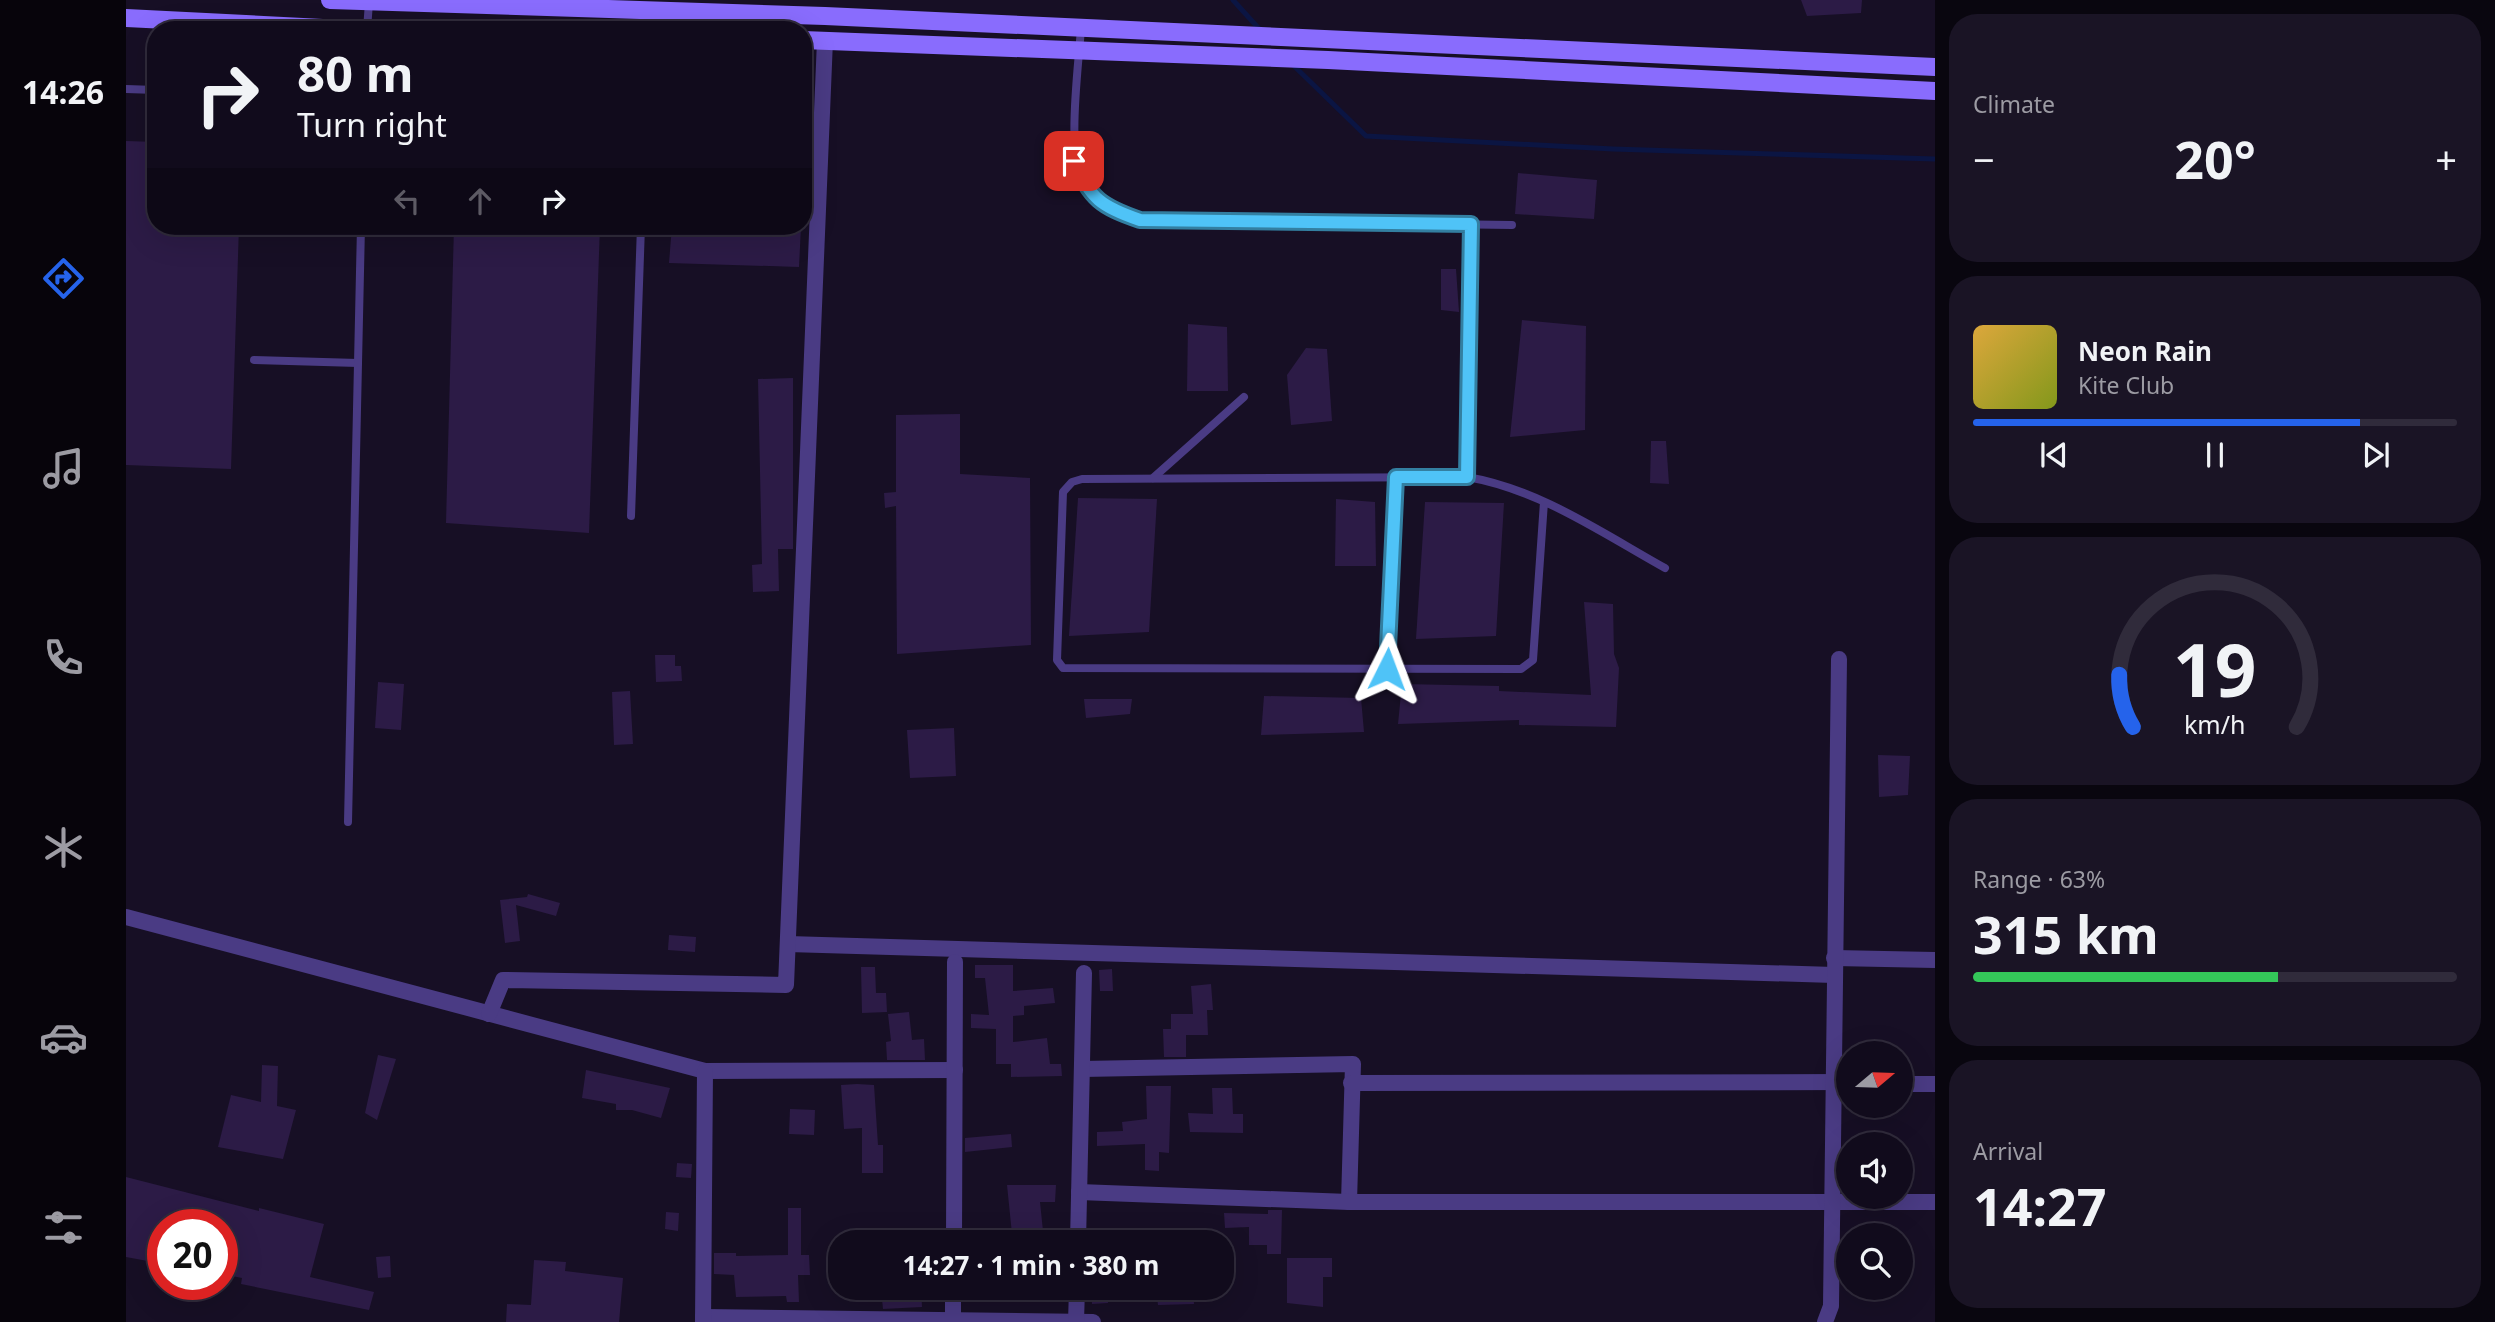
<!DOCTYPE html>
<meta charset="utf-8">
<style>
:root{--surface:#110b1c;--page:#1a1425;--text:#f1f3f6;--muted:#9c9ba3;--line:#302b3b;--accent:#2563eb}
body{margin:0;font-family:"Noto Sans",sans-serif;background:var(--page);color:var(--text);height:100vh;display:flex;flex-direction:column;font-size:26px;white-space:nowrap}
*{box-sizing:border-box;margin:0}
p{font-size:23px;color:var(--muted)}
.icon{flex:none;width:38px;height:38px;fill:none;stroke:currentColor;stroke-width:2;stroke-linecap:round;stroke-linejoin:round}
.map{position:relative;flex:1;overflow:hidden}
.panel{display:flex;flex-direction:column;gap:14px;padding:14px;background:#09060f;width:560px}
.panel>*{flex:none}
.guide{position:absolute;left:21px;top:21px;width:665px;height:214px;border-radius:28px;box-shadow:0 7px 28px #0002,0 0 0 2px var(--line);background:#110b1c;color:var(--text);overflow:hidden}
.needle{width:46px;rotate:71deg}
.controls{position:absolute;left:1710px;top:1041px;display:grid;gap:14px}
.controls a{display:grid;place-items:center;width:77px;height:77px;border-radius:50%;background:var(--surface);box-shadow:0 7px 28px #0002,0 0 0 2px var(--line);font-size:35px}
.speed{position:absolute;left:21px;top:1209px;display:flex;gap:14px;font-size:35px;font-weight:700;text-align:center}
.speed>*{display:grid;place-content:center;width:91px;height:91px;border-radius:50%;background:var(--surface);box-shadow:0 7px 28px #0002,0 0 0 2px var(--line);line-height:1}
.speed .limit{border:10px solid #d22;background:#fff;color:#111}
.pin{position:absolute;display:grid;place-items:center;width:60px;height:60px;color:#fff;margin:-30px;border-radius:14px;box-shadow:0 4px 10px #0006}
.me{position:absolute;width:77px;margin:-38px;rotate:3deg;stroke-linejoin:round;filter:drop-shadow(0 0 5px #0008)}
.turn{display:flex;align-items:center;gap:24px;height:147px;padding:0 35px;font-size:32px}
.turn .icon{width:91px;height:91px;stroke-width:2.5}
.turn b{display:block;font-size:49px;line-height:60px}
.lanes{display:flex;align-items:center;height:66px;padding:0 35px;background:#0003;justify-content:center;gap:35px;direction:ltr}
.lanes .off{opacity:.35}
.big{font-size:52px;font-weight:700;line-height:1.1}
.panel .widget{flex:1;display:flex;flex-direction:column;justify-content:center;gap:10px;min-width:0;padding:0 24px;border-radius:28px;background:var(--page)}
.panel .dial{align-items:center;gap:0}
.dial svg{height:182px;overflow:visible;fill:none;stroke:var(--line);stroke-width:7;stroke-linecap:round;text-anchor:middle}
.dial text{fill:var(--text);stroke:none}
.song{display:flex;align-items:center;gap:21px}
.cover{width:84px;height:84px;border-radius:10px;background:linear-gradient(135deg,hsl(40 70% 55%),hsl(70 70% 35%))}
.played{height:7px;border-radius:4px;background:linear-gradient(90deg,var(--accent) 80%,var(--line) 80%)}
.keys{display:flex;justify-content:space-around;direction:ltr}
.heat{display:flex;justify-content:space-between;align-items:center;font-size:38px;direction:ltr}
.charge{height:10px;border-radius:5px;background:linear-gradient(90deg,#34c759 63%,var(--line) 0)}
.trip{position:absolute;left:702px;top:1230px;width:406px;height:70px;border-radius:28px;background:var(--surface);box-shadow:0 7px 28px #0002,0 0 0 2px var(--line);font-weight:700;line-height:70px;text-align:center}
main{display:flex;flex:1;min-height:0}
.tab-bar{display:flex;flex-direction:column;width:126px;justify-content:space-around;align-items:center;background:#07040b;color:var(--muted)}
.tab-bar .icon{width:49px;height:49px}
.tab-bar .current{color:var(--accent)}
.tab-bar b{font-size:32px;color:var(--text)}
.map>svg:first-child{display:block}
</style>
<main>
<nav class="tab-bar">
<b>14:26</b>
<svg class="icon current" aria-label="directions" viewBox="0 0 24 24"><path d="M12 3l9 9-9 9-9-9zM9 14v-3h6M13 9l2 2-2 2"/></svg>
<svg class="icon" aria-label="music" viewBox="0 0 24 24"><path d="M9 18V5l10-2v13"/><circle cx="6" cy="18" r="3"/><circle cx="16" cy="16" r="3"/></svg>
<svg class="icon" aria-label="phone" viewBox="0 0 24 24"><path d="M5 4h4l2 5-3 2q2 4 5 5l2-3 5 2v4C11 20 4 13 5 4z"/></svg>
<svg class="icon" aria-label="climate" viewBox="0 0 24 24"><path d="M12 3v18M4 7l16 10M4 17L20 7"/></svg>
<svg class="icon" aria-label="car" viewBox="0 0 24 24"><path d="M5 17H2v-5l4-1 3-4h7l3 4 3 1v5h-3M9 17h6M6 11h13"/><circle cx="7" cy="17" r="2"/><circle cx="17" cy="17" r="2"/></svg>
<svg class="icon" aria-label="filters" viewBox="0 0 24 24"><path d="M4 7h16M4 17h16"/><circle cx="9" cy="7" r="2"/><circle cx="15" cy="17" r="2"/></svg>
</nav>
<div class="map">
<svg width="1809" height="1322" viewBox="0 0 1809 1322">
<rect width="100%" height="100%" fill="#170f25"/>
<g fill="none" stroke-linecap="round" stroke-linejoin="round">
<g stroke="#0b1543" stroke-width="5">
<path d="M1107,0L1136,32"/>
<path d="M1164,62L1240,136L1487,149L1809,159"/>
</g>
</g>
<g fill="#2c1b46">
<path d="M1675,0H1736L1735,13L1681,16Z"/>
<path d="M0,141L30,142V226H113L105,469L0,465Z"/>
<path d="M1392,173L1471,180L1468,219L1389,214Z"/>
<path d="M328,226H474L463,533L320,523Z"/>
<path d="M546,226H675L673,267L543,263Z"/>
<path d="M1315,269H1330L1333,312L1315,310Z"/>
<path d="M1396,320L1460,326L1459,430L1384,437Z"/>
<path d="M1062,324L1101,327L1102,391H1061Z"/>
<path d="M1180,348L1201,349L1206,421L1165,425L1161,375Z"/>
<path d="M667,378V549H652L653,591L627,592L626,565L636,564L632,379Z"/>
<path d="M834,414V474L904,478L905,645L771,654L770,506L759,508L758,493L770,492V415Z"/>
<path d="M1525,441H1540L1543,484L1524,483Z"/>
<path d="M952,498L1031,499L1023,632L943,636Z"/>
<path d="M1210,499L1249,502L1250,566H1209Z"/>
<path d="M1299,502L1378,503L1370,636L1290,639Z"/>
<path d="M1458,602L1487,604L1488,654L1493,668L1490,727L1393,725V720L1272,724L1276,684L1373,686V691L1465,695Z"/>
<path d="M529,655H549V666H555L556,681L530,682Z"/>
<path d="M252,682L278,684L275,730L249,728Z"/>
<path d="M504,691L507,744L488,745L486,692Z"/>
<path d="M1138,696L1235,698L1238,732L1135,735Z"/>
<path d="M958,699H1006L1004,714L960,718Z"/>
<path d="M828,728L830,776L784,778L781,730Z"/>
<path d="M1752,755L1784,756L1782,795L1753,797Z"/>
<path d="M402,894L434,903L430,916L390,905L394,941L379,943L374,900L401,897Z"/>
<path d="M543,935L570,937L569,952L542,950Z"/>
<path d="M849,965H887V991L927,988L929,1003L898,1006V1015L887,1016V1042L921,1038L924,1064H935L936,1076L885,1077V1064H870V1029L845,1028V1014L863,1015L859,978H849Z"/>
<path d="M735,967H749L750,993H760L761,1012L736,1013Z"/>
<path d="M986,969L987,991H974L973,970Z"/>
<path d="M1085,984L1087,1010H1081L1082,1035H1060V1057H1038L1037,1029H1045V1014H1067L1065,986Z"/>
<path d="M783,1012L786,1040L798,1039L799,1060H761L760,1042L765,1041L762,1014Z"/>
<path d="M252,1055L270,1059L251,1120L239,1113Z"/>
<path d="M136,1065L152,1066L151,1106L170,1110L157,1159L92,1147L105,1095L135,1102Z"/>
<path d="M460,1070L544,1088L535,1118L506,1110H490V1104L456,1098Z"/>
<path d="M731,1084L748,1085L752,1145H757V1173H736V1128L718,1129L715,1085Z"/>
<path d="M1020,1086H1045L1043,1153L1033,1152V1171L1019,1170V1144L971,1146V1132L997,1131L996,1122L1021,1119Z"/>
<path d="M1086,1088H1106L1107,1114H1117V1133L1064,1132L1062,1113L1087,1114Z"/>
<path d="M664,1109L689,1110L688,1135L663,1134Z"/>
<path d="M885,1134L886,1147L839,1152V1138Z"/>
<path d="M551,1163L566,1164L565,1178L550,1177Z"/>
<path d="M0,1177L133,1211V1208L198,1224L184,1277L248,1292L243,1310L115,1284L116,1278L96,1274V1225H37L27,1262L0,1257Z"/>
<path d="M881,1185H930L929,1202H914L917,1231L886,1234Z"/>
<path d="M662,1208H675V1255H683L684,1275H672L673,1302H661L660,1296L610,1297L608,1275L588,1274V1253H610V1256L662,1255Z"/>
<path d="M1142,1210H1156L1155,1254H1141V1245H1123V1227L1099,1228L1098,1213L1142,1214Z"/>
<path d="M540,1212L553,1213L552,1231L539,1229Z"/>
<path d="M264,1256L265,1277L252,1278L250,1257Z"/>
<path d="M1161,1258H1206V1277H1197V1307L1161,1303Z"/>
<path d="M408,1260L440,1262L439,1271L497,1278L493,1322H380L381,1304L405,1305Z"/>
<path d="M795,1288L796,1307L757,1309L755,1289Z"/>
<path d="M965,1288H981L982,1303L966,1304Z"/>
<path d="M1030,1288H1067L1068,1304L1032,1305Z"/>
</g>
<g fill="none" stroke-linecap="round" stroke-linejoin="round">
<g stroke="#4a3b84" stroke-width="8">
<path d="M955,27C953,65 939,158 959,187C972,206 995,213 1014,220L1386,225"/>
<path d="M241,30L243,2"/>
<path d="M0,89L30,90"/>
<path d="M128,360L232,363"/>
<path d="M1341,477L1345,224"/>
<path d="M1027,478L1118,397"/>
<path d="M1418,502L1407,660L1395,669L937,668L931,660L937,492L946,482L956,479L1341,477C1413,489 1476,533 1539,568"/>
<path d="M505,516L515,226"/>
<path d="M1261,669L1270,477"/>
<path d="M222,822L235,226"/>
</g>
<g stroke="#4a3b84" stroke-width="16">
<path d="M0,917L579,1071L829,1070"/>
<path d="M662,944L1708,975"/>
<path d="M1708,958L1809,960"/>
<path d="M363,1014L377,980L660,985L699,40"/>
<path d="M956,1069L1227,1064L1223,1202"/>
<path d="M1225,1083L1722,1082"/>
<path d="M1774,1084H1809"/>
<path d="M953,1192L1223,1202H1809"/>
<path d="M828,1242L829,962"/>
<path d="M952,1242L958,973"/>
<path d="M577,1317L967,1322"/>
<path d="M577,1322L579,1071"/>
<path d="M827,1322V1288"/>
<path d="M950,1322L951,1288"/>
<path d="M1699,1322L1705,1306L1713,659"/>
</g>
<g stroke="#896cfd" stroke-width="18">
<path d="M204,0L699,16L1809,67"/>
<path d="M0,18L236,30"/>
<path d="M677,40L1202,60L1809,91"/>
</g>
</g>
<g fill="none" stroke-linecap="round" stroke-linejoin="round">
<defs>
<path id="route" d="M948,161C964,199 976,207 1014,220L1345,224L1341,477H1270L1261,669"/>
</defs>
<use href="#route" stroke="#337fa1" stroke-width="18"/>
<use href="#route" stroke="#4fc3f7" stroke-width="12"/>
</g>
</svg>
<div class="controls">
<a><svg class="needle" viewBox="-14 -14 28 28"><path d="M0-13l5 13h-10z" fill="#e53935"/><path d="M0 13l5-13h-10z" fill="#9c9ba3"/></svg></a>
<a><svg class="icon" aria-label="sound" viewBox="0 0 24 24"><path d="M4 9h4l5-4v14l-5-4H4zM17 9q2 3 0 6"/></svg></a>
<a><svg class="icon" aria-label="search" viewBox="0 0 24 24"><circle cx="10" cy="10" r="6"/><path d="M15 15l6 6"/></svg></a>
</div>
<div class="speed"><div class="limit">20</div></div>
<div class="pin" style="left:948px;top:161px;background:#d93025"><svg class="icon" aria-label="arrive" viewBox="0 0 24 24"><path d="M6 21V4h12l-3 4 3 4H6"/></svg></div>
<svg class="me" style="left:1261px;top:669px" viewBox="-20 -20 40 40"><path d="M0-17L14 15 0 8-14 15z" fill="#4fc3f7" stroke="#fff" stroke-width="4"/></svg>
<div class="trip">14:27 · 1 min · 380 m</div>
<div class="guide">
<div class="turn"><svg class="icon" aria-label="right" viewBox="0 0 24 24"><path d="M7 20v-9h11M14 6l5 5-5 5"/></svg><div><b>80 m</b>Turn right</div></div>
<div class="lanes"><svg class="icon off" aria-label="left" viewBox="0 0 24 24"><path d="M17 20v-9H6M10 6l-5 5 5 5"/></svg><svg class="icon off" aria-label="ahead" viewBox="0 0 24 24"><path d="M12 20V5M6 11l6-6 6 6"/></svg><svg class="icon" aria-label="right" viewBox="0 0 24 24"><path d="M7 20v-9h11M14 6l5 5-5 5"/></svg></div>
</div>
</div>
<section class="panel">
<div class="widget"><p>Climate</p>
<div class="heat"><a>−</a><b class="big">20°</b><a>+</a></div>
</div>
<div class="widget">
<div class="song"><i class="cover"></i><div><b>Neon Rain</b><p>Kite Club</p></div></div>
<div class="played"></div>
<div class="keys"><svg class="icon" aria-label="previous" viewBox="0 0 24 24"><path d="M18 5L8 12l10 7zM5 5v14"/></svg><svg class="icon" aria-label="pause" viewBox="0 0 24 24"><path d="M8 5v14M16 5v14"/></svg><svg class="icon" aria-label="next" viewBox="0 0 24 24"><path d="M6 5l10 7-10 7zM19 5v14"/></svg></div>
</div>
<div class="widget dial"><svg viewBox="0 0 100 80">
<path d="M14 69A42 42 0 1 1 86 69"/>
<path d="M14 69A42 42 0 0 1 8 46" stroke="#2563eb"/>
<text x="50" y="56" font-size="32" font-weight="700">19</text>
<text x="50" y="72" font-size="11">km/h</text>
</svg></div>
<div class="widget"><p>Range · 63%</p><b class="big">315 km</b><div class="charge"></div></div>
<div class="widget"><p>Arrival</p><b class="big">14:27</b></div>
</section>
</main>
